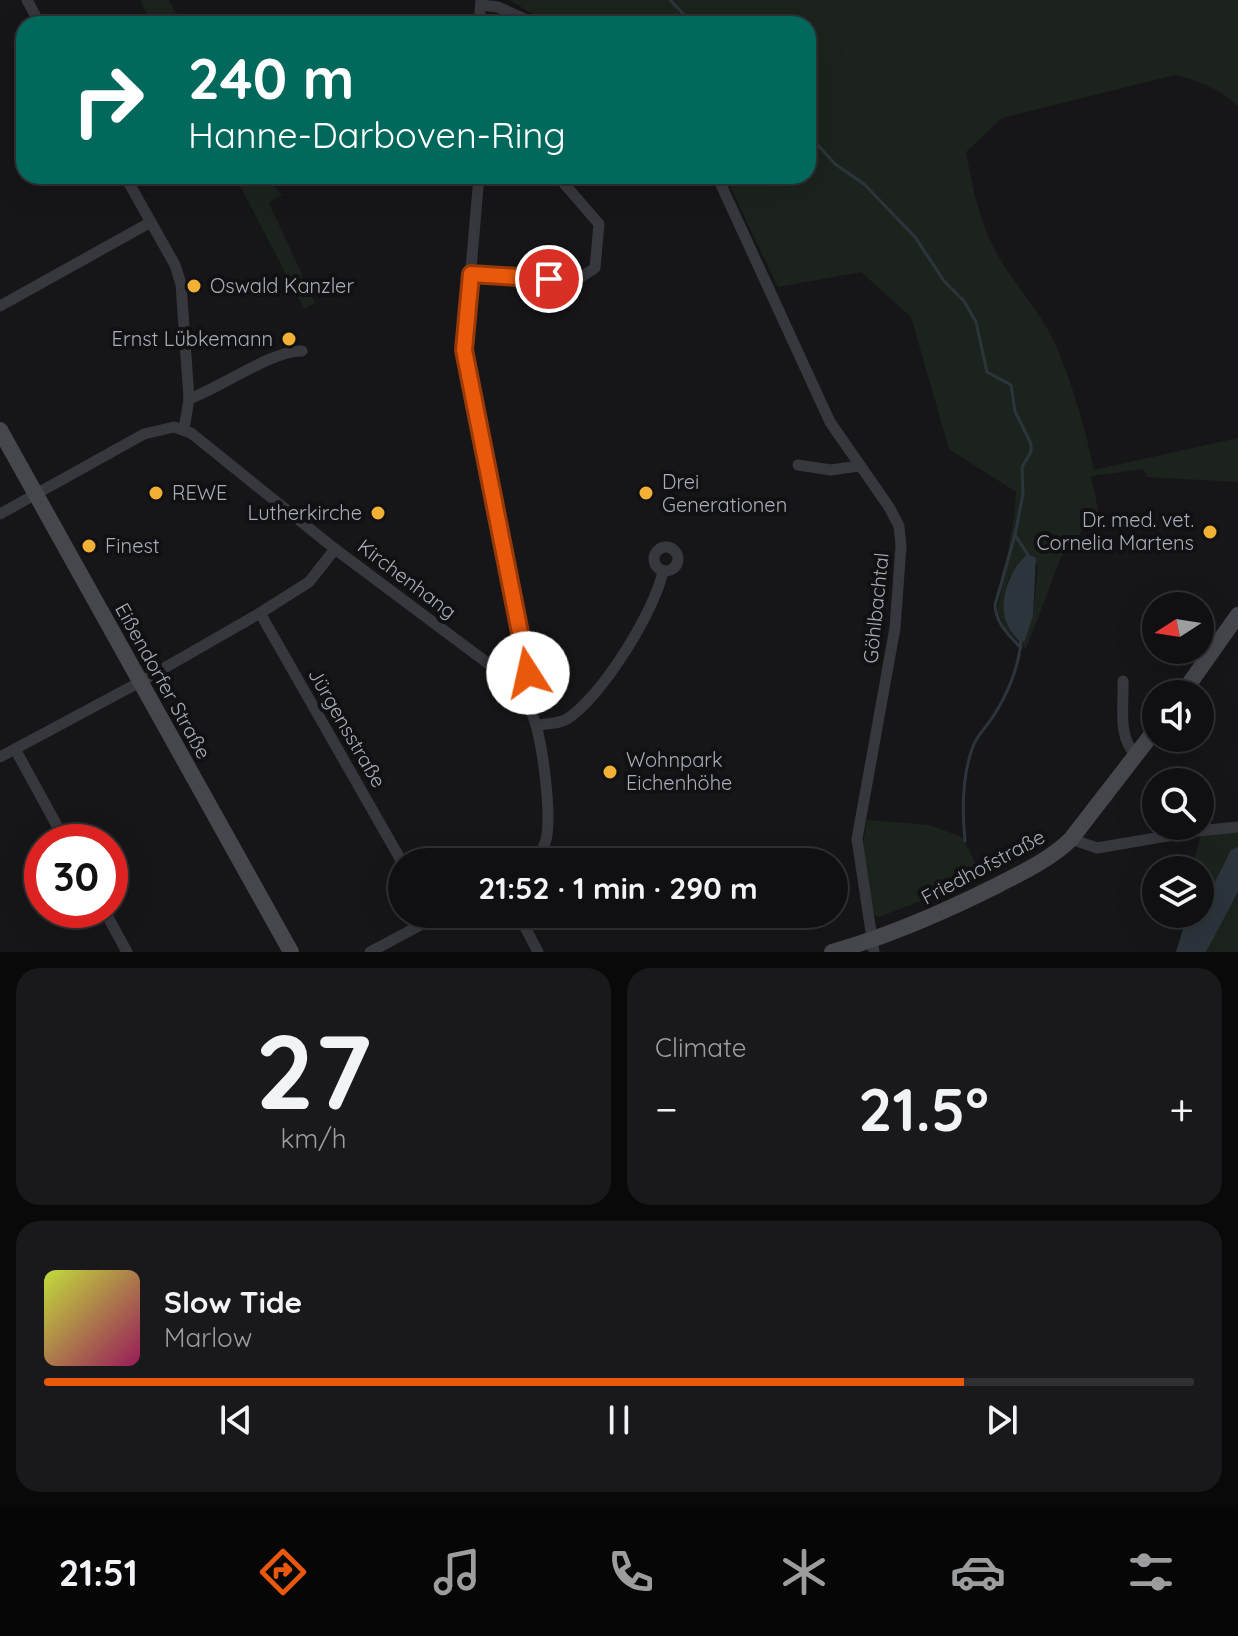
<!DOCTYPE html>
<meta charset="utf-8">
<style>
:root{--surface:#101012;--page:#19191b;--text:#f1f3f6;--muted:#9c9d9f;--line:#303032;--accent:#ea580c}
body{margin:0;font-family:Quicksand,sans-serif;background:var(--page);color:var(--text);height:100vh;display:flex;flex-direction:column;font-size:30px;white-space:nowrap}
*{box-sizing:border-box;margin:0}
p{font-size:26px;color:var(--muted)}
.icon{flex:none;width:44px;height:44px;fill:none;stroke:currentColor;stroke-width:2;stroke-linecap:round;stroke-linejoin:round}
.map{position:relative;height:952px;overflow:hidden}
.panel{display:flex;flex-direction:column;gap:16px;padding:16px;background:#09090a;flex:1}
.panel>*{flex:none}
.hud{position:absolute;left:16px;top:16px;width:800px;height:168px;border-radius:24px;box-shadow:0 8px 32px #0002,0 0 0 2px var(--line);background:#00695c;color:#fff;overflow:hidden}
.needle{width:52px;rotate:258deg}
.controls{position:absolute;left:1142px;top:592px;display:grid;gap:16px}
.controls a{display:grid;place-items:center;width:72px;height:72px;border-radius:50%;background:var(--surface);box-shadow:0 8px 32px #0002,0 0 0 2px var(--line);font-size:40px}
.speed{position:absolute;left:24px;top:824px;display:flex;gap:16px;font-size:40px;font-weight:700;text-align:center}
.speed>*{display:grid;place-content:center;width:104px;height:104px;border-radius:50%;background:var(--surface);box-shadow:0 8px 32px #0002,0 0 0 2px var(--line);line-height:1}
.speed .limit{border:12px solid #d22;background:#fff;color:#111}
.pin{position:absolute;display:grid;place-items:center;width:68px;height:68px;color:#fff;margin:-34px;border:4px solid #fff;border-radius:50%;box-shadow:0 2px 8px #0007}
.me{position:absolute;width:88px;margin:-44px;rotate:350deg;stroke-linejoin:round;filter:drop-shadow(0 0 6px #0008)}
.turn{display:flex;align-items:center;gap:28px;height:168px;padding:0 40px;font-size:36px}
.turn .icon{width:104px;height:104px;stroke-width:2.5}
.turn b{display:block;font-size:56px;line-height:68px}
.big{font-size:60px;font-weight:700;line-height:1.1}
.panel .widget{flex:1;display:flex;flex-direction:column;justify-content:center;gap:12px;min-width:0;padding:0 28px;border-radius:24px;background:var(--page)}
.panel .dial{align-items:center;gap:0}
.dial b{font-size:104px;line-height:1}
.song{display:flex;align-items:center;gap:24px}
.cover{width:96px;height:96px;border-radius:12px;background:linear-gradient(135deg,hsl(70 70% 55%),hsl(330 70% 35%))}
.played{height:8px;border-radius:4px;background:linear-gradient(90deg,var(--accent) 80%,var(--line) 80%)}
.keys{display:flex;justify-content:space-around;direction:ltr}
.heat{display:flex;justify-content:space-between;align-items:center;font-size:44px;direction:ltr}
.panel .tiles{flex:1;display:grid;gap:16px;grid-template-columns:1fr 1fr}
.widget:last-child{grid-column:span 2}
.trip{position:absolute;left:388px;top:848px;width:460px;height:80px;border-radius:40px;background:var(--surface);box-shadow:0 8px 32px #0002,0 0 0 2px var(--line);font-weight:700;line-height:80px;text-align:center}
.tabs{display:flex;height:128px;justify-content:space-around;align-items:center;background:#060607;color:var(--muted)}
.tabs .icon{width:56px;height:56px}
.tabs .selected{color:var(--accent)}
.tabs b{font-size:36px;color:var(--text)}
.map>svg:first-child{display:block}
</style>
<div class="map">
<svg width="1238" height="952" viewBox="0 0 1238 952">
<rect width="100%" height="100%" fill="#161618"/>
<g fill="#1c231d" fill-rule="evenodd">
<path d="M140,0H169L182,24H152Z"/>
<path d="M509,0H1238V106C1220,89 1198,80 1175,75L1002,118L966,152C972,185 978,216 993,246C1010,281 1040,309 1056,346C1073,386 1085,427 1094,470L1238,438V482L1147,477L1144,469L1091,476L1100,519L1094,524L1085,518L1080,535L1061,557L1026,649L1005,628L997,612L1014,517L1016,492L949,449L911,317L861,272L778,287L725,176H808V24H550ZM1038,564L1033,616L1025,641L1007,625C1005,611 1001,585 1013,573C1018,568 1030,566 1038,564Z"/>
<path d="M235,176H265L282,195L269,203L315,303L304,309Z"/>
<path d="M867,820L929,825L962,837L983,877L879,917L873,914L863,844Z"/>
<path d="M1238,827V847L1231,850L1210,891L1200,902V870H1192L1202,830Z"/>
<path d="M1238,892V952H1206Z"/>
</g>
<g fill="#2c353c">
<path d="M1028,554L1036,558L1033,616L1025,641L1020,642C1016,637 1010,631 1008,626C996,603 1010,568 1028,554Z"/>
<path d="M1238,847V892L1206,952H1176L1187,916L1200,914V902L1210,891L1231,850Z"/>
</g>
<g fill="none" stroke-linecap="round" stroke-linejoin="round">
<g stroke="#2c353c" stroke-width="3">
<path d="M670,0L693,24"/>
<path d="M808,134L835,164L864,184L915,237L944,281L964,301L976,322L987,372L1011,385L1015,411L1031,444V452L1022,467L1023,494L1015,535L1028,555"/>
<path d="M1015,535L995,605C996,624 1008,634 1021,648"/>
<path d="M965,841C962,811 962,778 972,749C976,736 985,729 992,718C1007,696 1020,665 1021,638"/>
</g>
<g stroke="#37383d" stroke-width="11">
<path d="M27,0L40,24"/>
<path d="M481,5L498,7L536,24"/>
<path d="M479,24L481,1"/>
<path d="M125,176L175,265L181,284L189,399L184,429"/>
<path d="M479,176L464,350L528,673L517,685"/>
<path d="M717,176L830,422L889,507L899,526L901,546L895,628L857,839L874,952"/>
<path d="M471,274L575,281L595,268L599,224L561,180L555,176"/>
<path d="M0,306L151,222"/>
<path d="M189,399C220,388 273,350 302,351"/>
<path d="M798,465L831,470L859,466"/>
<path d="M0,514L144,434L174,427L191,433L335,549L517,685C525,698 532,711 536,725C543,751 552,815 546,840C544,848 539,855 534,862"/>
<circle cx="666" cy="559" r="12"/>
<path d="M260,613L402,862"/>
<path d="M1123,681C1124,705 1117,737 1136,755"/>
<path d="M536,725C545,724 559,724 567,719C601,698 655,611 663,571"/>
<path d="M15,749L66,842"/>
<path d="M0,757L140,682L260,613L309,582L335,549"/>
<path d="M1071,839L1097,848L1197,831L1238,827"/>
<path d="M104,910L127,952"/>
<path d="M524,914L525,927L538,952"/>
<path d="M370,952L441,914"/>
</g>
<g stroke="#45474d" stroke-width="16">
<path d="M0,430L291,952"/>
<path d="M1182,694L1238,615"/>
<path d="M832,952C890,936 944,912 998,885C1023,872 1051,859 1071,839L1156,729"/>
</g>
</g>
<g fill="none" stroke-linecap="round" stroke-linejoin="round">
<defs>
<path id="route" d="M528,673L464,350L471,274L549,279"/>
</defs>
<use href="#route" stroke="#983908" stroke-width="20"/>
<use href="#route" stroke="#ea580c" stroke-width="14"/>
</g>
<g fill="#f2b134" stroke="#111113" stroke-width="3">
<circle cx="194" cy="286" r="8"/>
<circle cx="289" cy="339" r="8"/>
<circle cx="156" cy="493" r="8"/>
<circle cx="646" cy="493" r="8"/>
<circle cx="378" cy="513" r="8"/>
<circle cx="1210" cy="532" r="8"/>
<circle cx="89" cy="546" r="8"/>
<circle cx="610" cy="772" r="8"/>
</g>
<g text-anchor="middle" stroke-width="8" stroke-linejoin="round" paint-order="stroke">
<g font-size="20" fill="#a8adb8" stroke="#111113" text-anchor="start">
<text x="210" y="293">Oswald Kanzler</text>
<text x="273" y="346" text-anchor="end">Ernst Lübkemann</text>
<text x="662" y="489">Drei<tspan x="662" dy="23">Generationen</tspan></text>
<text x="172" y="500">REWE</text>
<text x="362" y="520" text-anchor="end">Lutherkirche</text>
<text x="1194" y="527" text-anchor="end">Dr. med. vet.<tspan x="1194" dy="23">Cornelia Martens</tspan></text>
<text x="105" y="553">Finest</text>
<text x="626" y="767">Wohnpark<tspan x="626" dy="23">Eichenhöhe</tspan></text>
</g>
<g font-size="20" fill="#a8adb8" stroke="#111113">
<text transform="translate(407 579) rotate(37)" y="7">Kirchenhang</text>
<text transform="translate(876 608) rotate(-84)" y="7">Göhlbachtal</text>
<text transform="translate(163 681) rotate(61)" y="7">Eißendorfer Straße</text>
<text transform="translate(347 728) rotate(60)" y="7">Jürgensstraße</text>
<text transform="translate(983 867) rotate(-28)" y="7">Friedhofstraße</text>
</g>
</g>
</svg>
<div class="controls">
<a><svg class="needle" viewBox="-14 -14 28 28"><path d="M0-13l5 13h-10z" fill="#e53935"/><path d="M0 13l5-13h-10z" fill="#9c9d9f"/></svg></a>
<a><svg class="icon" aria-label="sound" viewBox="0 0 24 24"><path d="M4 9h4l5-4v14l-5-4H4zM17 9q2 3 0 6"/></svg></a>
<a><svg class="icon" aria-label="search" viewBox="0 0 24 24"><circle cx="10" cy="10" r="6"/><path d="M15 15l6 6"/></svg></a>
<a><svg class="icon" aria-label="layers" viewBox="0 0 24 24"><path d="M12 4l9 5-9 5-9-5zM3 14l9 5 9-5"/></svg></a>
</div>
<div class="speed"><div class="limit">30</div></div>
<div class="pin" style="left:549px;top:279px;background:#d93025"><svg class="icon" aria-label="arrive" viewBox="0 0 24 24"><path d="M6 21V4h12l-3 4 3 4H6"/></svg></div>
<svg class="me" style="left:528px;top:673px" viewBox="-20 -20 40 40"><circle r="19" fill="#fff"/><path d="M0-13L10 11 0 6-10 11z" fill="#ea580c"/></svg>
<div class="trip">21:52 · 1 min · 290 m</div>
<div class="hud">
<div class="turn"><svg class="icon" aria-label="right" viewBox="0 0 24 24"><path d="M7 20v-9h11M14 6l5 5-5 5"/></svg><div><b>240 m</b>Hanne-Darboven-Ring</div></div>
</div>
</div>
<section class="panel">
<div class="tiles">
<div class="widget dial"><b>27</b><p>km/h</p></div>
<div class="widget"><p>Climate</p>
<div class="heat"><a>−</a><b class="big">21.5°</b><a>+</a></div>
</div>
<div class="widget">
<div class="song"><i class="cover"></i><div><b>Slow Tide</b><p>Marlow</p></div></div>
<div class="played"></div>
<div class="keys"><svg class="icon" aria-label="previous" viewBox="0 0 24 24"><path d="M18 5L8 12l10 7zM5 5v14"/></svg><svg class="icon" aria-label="pause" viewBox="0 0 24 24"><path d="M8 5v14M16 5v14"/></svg><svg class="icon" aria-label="next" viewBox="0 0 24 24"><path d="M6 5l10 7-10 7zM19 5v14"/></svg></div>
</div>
</div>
</section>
<nav class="tabs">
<b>21:51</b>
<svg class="icon selected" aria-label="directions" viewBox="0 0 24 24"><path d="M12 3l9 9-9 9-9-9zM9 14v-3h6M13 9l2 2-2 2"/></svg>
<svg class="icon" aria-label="music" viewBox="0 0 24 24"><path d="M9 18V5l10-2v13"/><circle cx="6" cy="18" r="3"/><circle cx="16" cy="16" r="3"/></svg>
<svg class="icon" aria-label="phone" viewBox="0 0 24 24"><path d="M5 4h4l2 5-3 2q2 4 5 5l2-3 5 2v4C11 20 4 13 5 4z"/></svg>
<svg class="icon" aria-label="climate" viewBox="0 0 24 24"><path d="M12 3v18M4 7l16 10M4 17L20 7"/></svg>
<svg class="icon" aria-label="car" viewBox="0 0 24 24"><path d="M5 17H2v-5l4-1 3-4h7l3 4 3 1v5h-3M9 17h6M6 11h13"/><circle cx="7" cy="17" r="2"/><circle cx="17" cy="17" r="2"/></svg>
<svg class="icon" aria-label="filters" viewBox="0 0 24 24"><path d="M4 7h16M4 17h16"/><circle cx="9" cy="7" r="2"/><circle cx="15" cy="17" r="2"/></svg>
</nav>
